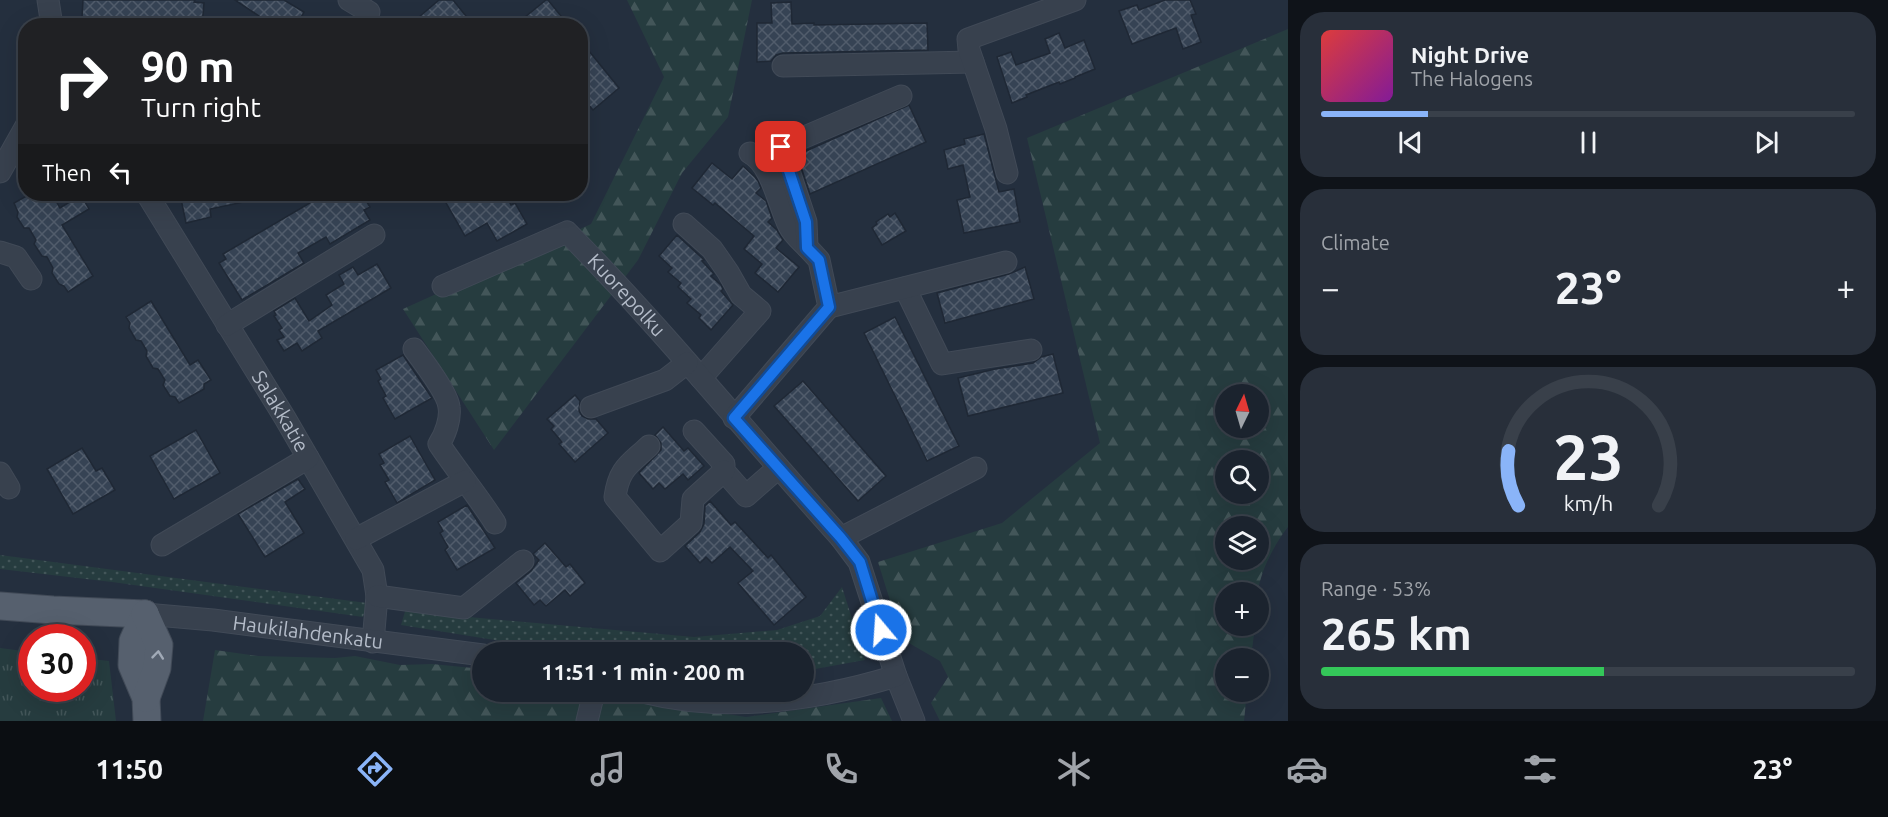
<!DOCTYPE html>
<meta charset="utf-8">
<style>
:root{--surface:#1b232e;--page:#282f3a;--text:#f1f3f6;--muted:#a0a4aa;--line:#39404a;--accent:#8ab4f8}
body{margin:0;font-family:Ubuntu,sans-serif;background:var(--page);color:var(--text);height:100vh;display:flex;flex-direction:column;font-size:22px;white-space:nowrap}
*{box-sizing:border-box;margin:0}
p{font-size:20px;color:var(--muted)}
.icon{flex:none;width:33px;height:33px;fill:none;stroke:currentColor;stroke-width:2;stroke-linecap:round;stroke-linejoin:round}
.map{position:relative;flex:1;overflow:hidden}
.details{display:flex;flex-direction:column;gap:12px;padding:12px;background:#0f1319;width:600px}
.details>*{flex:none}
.banner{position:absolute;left:18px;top:18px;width:570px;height:183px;border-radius:24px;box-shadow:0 6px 24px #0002,0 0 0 2px var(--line);background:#202124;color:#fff;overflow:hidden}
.needle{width:39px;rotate:5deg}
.tools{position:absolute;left:1215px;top:384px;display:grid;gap:12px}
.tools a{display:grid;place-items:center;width:54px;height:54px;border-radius:50%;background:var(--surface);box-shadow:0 6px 24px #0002,0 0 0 2px var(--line);font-size:30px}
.speed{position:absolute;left:18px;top:624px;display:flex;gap:12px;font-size:30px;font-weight:700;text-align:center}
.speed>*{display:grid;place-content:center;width:78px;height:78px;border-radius:50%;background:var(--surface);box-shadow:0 6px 24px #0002,0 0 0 2px var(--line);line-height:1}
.speed .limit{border:9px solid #d22;background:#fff;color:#111}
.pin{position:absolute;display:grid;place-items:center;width:51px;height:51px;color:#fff;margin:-26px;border-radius:12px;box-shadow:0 3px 9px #0006}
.me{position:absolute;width:66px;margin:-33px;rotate:342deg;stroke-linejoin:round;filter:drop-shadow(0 0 4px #0008)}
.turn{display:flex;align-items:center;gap:21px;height:126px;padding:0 24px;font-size:27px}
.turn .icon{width:78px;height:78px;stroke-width:2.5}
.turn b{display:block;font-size:42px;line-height:51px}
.then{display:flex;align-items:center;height:57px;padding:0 24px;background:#0003;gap:12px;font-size:22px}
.big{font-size:45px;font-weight:700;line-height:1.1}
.details .tile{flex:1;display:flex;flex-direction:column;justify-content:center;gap:9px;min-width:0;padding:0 21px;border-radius:24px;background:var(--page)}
.details .dial{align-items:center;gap:0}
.dial svg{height:156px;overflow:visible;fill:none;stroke:var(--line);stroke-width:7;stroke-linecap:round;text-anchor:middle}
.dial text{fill:var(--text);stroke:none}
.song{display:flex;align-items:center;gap:18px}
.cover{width:72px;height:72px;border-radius:9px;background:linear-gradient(135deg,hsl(0 70% 55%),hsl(290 70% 35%))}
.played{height:6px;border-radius:3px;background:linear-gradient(90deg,var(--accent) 20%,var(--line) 20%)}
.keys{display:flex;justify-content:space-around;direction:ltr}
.heat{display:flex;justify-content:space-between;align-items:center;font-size:33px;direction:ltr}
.charge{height:9px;border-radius:4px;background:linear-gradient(90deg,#34c759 53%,var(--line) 0)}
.trip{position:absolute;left:472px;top:642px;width:342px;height:60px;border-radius:30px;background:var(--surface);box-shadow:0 6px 24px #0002,0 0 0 2px var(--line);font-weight:700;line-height:60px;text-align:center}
.menu{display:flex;height:96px;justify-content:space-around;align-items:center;background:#0b0e12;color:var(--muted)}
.menu .icon{width:42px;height:42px}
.menu .on{color:var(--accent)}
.menu b{font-size:27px;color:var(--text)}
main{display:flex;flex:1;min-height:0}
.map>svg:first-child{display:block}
</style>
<main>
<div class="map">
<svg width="1288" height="721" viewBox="0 0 1288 721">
<defs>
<pattern id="grass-dots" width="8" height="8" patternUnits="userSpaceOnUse" patternTransform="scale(1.5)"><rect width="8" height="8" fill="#263c3f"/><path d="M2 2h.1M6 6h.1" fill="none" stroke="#435659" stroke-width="1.8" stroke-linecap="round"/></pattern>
<pattern id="forest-firs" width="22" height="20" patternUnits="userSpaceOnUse" patternTransform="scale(1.5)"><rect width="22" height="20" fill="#263c3f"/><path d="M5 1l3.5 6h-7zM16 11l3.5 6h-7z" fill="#435659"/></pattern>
<pattern id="park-tufts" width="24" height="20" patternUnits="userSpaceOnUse" patternTransform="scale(1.5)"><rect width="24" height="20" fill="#263c3f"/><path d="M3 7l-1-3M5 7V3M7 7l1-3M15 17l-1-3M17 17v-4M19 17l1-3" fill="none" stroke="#435659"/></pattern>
<pattern id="building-cross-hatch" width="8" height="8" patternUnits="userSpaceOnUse" patternTransform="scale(1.5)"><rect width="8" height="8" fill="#364354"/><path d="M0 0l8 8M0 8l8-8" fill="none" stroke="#515c6b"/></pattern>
</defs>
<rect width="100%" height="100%" fill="#242f3e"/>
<g fill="url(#grass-dots)">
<path d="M0,555L367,603L363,617L112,582L0,569Z"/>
<path d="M842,587L865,660L804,671V652H569L401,625L406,608L458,616L694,637L777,630L820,616Z"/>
</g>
<g fill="url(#forest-firs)" fill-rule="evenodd">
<path d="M627,0H752L728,117L682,173L638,260L494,450L403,309L591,224L664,77Z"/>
<path d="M1288,29V527C1275,543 1260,572 1258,592H1226V626H1255L1251,658H1226V692H1247L1244,721H940L931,703L948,677L940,661L902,639L878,562L1002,523L1100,443L1027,138ZM1226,394H1258V428H1226ZM1226,460H1258V494H1226ZM1226,526H1258V560H1226Z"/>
<path d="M215,650L258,656L335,658L355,656L400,665L432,664L483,669V692H590L746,717L881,698L892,721H203Z"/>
</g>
<path fill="url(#park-tufts)" d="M0,648L31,652L32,688H82L83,658L109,661L116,721H0Z"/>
<g fill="url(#building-cross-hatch)" stroke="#1f2835" stroke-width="1.5">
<path d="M83,0H195L194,2L204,3L202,26H148L82,18Z"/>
<path d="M235,0H284L304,12L296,26H274Z"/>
<path d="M439,0H453L474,26H426L419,17Z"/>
<path d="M546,0H548L569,26H514Z"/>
<path d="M1165,0H1190L1196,14L1191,15L1201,42L1183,49L1176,28L1132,44L1119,11L1137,5L1139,10Z"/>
<path d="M791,2L792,24L814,23V25L927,23L928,50L783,53L776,55L771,61L757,62V23H772L771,3Z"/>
<path d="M1059,33L1065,48L1084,40L1095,69L1075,77V78L1060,84L1059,82L1026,95L1027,97L1012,103L997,57L1011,52L1016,65L1050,53L1045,39Z"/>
<path d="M580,40L619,88L593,110L580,95Z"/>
<path d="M909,105L926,142L810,194L797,155Z"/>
<path d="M984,134L999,192L1014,189L1020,222L964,233L957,200L970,197L963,165L948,169L944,150L965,144L964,139Z"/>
<path d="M712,163L732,179L743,166L755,177L758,181L761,188L756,193L766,201L772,218L768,222L777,230L783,240L776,248L799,267L778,292L755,273L762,264L744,249L754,236L715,203L713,205L692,188Z"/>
<path d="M30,194H52L60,208L81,195L89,209L62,225L93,276L68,292L64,286L59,284L52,273L53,268L47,257L42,256L34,244L36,240L29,228H24L17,217L18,212L14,203Z"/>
<path d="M180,194H253V200L210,209L211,217L186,223Z"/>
<path d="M325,194H362L370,207L364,210L370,220L330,244L326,237L298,253L304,263L242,300L219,263L226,259L223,254Z"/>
<path d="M441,194H505L511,205L515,203L527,224L497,241L487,223L465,236Z"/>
<path d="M895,213L906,231L882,245L872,228L877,224L876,222L888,214L890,217Z"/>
<path d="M677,235L702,258L704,260L702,261L714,274L711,276L721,285L723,289L721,291L733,305L711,330L699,318L701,315L687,303L691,299L678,287L681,283L668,272L672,268L659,256Z"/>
<path d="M377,264L391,288L318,331L322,338L302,351L297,343L284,351L277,340L284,337L279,330L282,328L274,316L276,315L274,311L295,298L309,321L332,305L326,295L344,284L339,275L353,267L358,275Z"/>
<path d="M1025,267L1034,299L945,323L937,293L1009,274Z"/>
<path d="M151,301L190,365L198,360L211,380L204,384V389L179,403L175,397L170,396L163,385L165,380L158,369L153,368L146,356L147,351L141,341L136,340L129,328L130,323L126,317Z"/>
<path d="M895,317L959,446L927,461L864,333Z"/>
<path d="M1053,354L1063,393L968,416L958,378L995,369L1033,363L1041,357Z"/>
<path d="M403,355L432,398L395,419L383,398L386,396L378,381L381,379L376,370Z"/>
<path d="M803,381L886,476L858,501L774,406Z"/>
<path d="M575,395L580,401L579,411L582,416L588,419H596L608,433L575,462L559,444L562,442L551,429L554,426L547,419Z"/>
<path d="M663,427L684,451L688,448L704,466L688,480L683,474L665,489L659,483L653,489L639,473L661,450V443L655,435Z"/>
<path d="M196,430L220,473L174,499L150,456Z"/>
<path d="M410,436L435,480L397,503L385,482L389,480L380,465L384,463L379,454Z"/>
<path d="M82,448L96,471L102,468L115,490L73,514L47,469Z"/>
<path d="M298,479L305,489L285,502L304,533L265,557L238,514Z"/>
<path d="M710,501L731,525L735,522L768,558L771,555L806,597L774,625L738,583L753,571L730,547L712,563L706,557L700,563L685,546L700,532L704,524L705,506Z"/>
<path d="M467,505L495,548L457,570L445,550L448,547L440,533L443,531L438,522Z"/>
<path d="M545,543L566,567L570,564L585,583L570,596L565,590L546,606L540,600L534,605L516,583L531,571L539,560L533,554Z"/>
</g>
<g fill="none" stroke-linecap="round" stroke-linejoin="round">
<defs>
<g id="minor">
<path d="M48,0L52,26"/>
<path d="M349,0L369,12"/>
<path d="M783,66L973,62"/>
<path d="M750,153C772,165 778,204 789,226C793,234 801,241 807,247"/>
<path d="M0,172L26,126"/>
<path d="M1007,173L996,129L969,50L968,39L1075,0"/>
<path id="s1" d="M147,194L285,418L373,570L377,596L373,642"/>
<path d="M684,224L712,249L728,272L741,295L760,311L701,378"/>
<path d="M0,252L16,257L31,279"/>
<path id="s2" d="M443,286L567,232C663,329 749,436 841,538L859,562L896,676L914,721"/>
<path d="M905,288L942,364L1031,350"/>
<path d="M829,307L1006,262"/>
<path d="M227,325L374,235"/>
<path d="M414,349C423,361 448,394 449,407C451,419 445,435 439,444C457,471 478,496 495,523"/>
<path d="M591,407L665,380L687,363"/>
<path d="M734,418L829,307L819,260L807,247L806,222L781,147L901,96"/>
<path d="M694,431L724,464V471L746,496L778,468"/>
<path d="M649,446C629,465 619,468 615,497L660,551L691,523L693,499L724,471"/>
<path d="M0,473L9,488"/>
<path d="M841,538L976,468"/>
<path d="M356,539L465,481"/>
<path d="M162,545L308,458"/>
<path d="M377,596L464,608L523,561"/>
<path id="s3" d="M145,614L213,620L483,655"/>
<path d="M643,692C726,713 814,701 896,676"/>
<path d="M587,721L594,692"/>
</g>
<g id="major">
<path d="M0,606L53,610L145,614"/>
<path d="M145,614L133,641L132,665L146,698L147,721"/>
<path d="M145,614L159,645L157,668L146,698"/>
</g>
</defs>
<use href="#minor" stroke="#414a57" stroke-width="23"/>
<use href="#major" stroke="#414a57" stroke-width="29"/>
<use href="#minor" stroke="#38414e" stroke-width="21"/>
<use href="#major" stroke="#56606e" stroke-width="27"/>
</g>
<defs><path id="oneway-chevron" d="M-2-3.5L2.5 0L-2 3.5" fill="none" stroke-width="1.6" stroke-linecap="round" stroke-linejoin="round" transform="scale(1.5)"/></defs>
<use stroke="#a1aab7" href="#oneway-chevron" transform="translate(158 655) rotate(-84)"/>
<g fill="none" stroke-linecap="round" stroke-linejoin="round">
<defs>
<path id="route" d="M781,147L806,222L807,248L819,260L829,307L734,418L841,538L860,562L881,630"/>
</defs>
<use href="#route" stroke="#114b97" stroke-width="15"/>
<use href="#route" stroke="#1a73e8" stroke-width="10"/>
</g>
<g text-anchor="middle" stroke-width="6" stroke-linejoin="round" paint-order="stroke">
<g font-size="20" fill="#b4bcc9" stroke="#1d2633">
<text dy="7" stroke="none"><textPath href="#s2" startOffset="222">Kuorepolku</textPath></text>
<text dy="7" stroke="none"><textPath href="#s1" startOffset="255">Salakkatie</textPath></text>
<text dy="7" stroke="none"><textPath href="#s3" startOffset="164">Haukilahdenkatu</textPath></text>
</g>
</g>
</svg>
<div class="tools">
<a><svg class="needle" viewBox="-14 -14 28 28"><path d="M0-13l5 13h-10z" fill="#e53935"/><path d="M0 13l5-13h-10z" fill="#a0a4aa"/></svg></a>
<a><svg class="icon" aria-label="search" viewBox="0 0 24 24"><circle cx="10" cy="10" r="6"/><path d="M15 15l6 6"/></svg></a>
<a><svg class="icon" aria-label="layers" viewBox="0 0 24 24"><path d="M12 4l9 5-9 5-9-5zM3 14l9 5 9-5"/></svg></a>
<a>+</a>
<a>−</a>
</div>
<div class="speed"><div class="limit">30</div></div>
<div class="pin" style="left:781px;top:147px;background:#d93025"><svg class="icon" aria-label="arrive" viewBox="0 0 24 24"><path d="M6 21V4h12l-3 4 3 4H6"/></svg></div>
<svg class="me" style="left:881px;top:630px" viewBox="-20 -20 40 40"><circle r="17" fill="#1a73e8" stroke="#fff" stroke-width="3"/><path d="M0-11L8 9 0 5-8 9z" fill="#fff"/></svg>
<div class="trip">11:51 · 1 min · 200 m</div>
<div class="banner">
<div class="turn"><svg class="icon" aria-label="right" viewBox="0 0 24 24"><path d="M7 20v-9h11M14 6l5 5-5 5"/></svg><div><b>90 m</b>Turn right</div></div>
<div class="then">Then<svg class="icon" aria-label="left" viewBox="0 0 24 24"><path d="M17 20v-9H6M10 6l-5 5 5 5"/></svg></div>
</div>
</div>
<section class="details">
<div class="tile">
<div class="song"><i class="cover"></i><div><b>Night Drive</b><p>The Halogens</p></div></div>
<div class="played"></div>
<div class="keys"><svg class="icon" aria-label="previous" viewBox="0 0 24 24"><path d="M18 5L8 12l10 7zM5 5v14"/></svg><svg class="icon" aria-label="pause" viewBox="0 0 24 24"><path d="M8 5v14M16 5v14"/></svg><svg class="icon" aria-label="next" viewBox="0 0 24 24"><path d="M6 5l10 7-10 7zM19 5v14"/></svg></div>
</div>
<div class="tile"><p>Climate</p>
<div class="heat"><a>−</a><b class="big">23°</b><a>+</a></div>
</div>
<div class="tile dial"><svg viewBox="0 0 100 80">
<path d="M14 69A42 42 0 1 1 86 69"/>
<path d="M14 69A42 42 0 0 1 9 41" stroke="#8ab4f8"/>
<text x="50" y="56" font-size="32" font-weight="700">23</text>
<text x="50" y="72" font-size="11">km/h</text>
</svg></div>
<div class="tile"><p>Range · 53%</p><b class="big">265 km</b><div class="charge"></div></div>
</section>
</main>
<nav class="menu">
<b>11:50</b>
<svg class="icon on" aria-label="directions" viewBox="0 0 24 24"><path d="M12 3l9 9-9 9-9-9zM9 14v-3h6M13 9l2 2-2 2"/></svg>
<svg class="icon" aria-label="music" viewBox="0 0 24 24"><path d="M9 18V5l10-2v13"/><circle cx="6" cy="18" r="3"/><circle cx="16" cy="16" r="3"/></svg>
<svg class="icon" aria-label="phone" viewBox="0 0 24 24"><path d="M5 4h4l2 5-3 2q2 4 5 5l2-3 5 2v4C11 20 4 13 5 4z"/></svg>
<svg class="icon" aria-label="climate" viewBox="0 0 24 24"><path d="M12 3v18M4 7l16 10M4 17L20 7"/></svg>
<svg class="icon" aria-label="car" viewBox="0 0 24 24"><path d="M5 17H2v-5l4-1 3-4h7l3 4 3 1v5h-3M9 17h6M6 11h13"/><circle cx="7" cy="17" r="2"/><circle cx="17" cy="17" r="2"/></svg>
<svg class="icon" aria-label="filters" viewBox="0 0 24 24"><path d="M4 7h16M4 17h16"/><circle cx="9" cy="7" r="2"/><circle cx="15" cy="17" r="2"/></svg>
<b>23°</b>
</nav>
